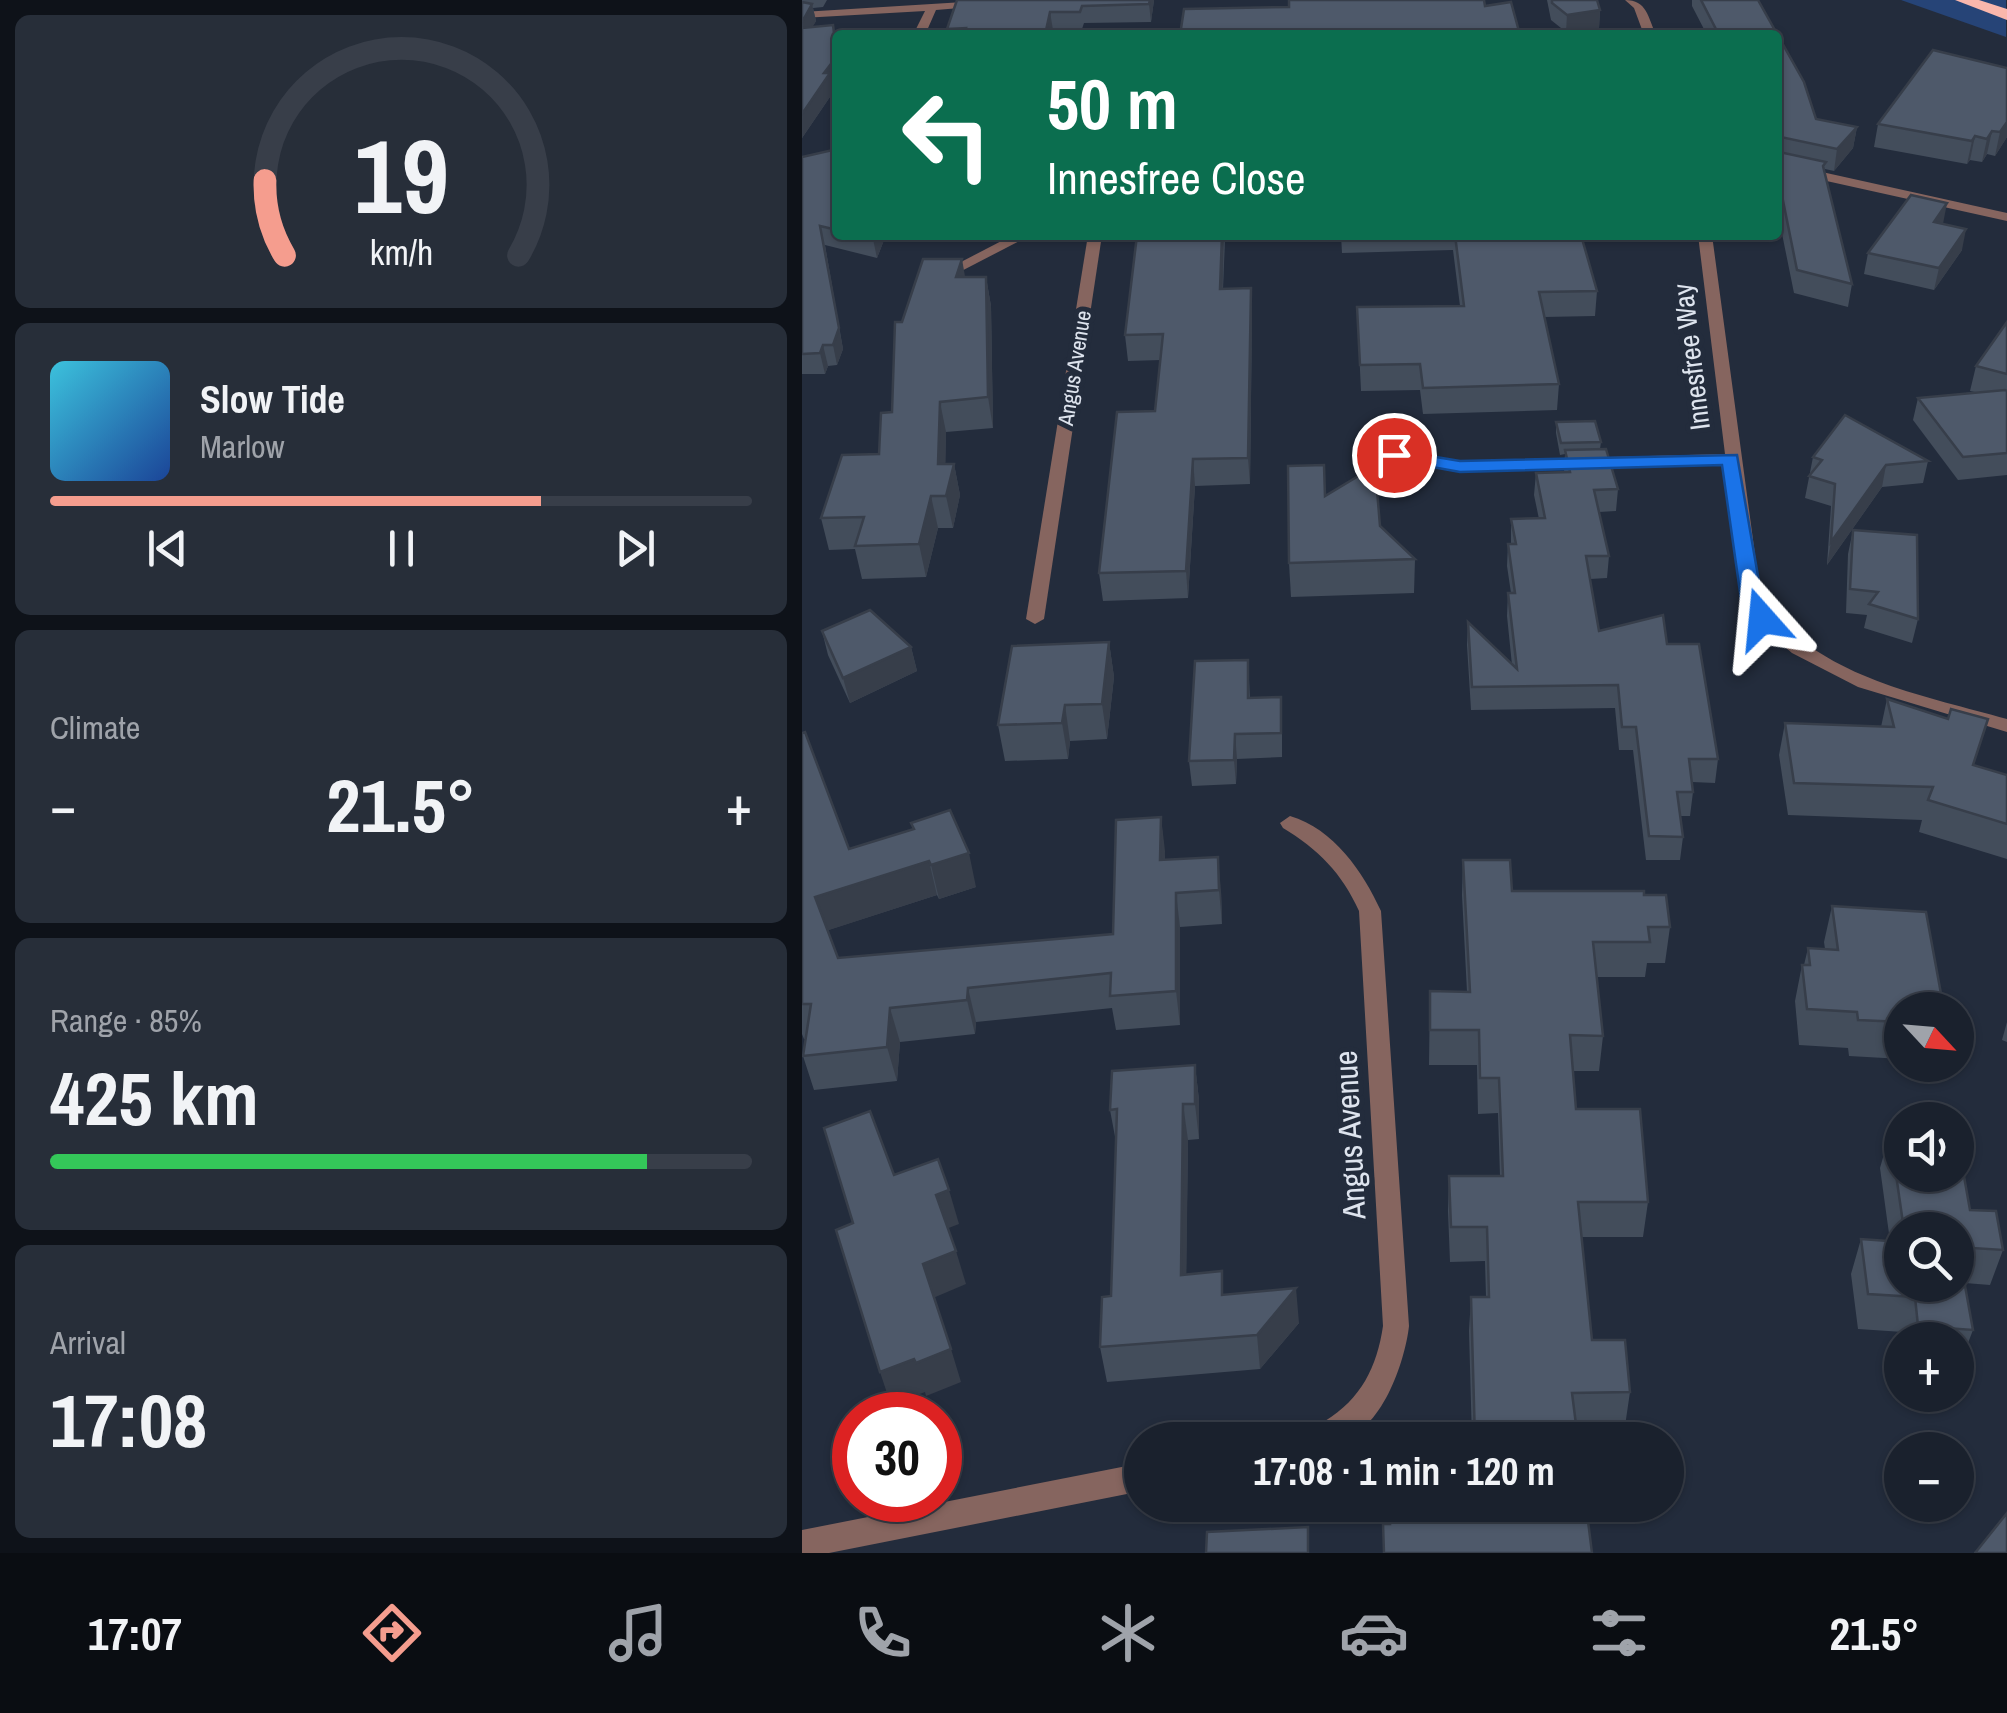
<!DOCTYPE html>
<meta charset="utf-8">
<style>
:root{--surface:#1a212d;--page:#272e39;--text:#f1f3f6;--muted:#9fa3aa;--line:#383e49;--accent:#f59d8e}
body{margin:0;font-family:"Archivo Narrow",sans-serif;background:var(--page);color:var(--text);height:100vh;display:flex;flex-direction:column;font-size:38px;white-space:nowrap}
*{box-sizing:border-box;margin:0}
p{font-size:32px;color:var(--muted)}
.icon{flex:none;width:55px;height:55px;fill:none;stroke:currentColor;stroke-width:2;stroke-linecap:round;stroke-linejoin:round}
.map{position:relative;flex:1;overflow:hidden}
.panel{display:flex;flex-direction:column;gap:15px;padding:15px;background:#0e1219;width:802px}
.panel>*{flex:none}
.hud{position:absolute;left:30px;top:30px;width:950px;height:210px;border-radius:10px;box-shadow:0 2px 8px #0004,0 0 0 2px var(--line);background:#0b6e4f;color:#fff;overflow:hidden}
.needle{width:65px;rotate:116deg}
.fabs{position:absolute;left:1082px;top:992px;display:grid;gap:20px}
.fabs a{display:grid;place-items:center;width:90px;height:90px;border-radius:50%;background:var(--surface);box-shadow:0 2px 8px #0004,0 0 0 2px var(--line);font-size:50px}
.speed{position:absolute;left:30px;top:1392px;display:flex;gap:20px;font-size:50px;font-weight:700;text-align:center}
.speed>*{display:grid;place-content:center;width:130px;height:130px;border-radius:50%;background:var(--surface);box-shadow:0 2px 8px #0004,0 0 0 2px var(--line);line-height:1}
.speed .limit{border:15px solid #d22;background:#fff;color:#111}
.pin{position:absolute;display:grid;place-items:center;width:85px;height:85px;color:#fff;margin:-42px;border:5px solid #fff;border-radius:50%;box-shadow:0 2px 10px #0007}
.me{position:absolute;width:110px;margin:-55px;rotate:342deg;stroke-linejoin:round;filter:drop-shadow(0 0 8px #0008)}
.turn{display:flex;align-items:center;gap:35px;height:210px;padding:0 50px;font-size:45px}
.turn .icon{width:130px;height:130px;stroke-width:2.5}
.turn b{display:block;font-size:70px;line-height:85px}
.big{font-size:75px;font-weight:800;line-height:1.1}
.panel .card{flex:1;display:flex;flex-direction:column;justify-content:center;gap:15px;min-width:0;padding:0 35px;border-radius:15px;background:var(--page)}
.panel .dial{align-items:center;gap:0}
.dial svg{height:260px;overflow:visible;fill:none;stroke:var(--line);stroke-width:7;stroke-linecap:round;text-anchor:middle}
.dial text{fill:var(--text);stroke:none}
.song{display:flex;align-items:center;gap:30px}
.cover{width:120px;height:120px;border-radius:15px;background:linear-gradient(135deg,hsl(190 70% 55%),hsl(220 70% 35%))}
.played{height:10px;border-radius:5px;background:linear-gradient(90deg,var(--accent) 70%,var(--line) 70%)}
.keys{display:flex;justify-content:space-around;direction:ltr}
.heat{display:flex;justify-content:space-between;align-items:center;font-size:55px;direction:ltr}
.charge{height:15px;border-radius:8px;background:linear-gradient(90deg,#34c759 85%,var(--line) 0)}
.trip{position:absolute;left:322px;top:1422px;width:560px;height:100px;border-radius:50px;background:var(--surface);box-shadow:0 2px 8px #0004,0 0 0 2px var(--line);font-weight:800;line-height:100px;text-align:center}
.tab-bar{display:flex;height:160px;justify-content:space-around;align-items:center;background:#0a0d12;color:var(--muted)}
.tab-bar .icon{width:70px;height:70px}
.tab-bar .selected{color:var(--accent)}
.tab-bar b{font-size:45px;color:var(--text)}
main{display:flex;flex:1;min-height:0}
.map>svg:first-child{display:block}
</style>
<main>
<section class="panel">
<div class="card dial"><svg viewBox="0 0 100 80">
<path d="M14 69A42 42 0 1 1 86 69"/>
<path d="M14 69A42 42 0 0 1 8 46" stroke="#f59d8e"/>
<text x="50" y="56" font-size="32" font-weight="700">19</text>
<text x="50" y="72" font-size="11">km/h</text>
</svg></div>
<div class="card">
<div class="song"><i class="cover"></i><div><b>Slow Tide</b><p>Marlow</p></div></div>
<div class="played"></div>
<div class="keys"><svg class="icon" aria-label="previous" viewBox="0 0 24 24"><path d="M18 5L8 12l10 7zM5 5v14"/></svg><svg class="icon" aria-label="pause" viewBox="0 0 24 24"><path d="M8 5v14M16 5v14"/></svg><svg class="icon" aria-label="next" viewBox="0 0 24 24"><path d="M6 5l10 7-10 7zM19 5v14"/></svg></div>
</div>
<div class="card"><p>Climate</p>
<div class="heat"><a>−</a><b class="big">21.5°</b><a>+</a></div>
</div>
<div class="card"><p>Range · 85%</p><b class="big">425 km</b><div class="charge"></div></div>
<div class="card"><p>Arrival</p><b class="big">17:08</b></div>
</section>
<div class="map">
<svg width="1205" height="1553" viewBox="0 0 1205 1553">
<rect width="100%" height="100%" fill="#232c3c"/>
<path fill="#264477" d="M1099,0H1204V37Z"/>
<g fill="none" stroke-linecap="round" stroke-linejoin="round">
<g fill="#86655f" fill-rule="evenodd">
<path d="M823,0C845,0 846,17 854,35H842L832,8Z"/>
<path d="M178,1L183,4L182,6L134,10L123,35H111L123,11L0,18V12Z"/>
<path d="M975,162L1205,213V221L975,170Z"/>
<path d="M211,235H229L144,279L132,276Z"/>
<path d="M286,235H300L242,619L233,624L224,619Z"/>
<path d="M896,235H910L959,599C1016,677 1116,694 1205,719V732L1056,687L990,653L963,630L941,599L924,464L658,471L592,460L584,455L592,450L658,461L923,454Z"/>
<path d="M488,816C532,829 561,872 579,911L607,1326C603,1362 579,1433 537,1440C525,1442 511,1440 498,1440C503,1428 512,1427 523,1421C559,1399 575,1367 581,1326L557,911C540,873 516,849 481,828L478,823Z"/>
<path d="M340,1463V1491L27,1553H0V1530Z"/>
</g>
<path fill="#fab7ac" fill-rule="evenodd" d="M1153,0H1177L1205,9V20Z"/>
</g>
<g fill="#434d5b" fill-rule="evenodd">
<path d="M0,0H25L21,7L11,8L14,21L10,27L31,25L35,46V78L30,84L32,91L0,138Z"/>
<path d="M155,0H352L349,22L282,23L280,29L251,30L249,35H146L145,29Z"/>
<path d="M745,0H795L798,10L797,28L764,32L749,20Z"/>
<path d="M890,0H956L1002,82L1014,119L1055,127L1051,148L1032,171L1023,169L1022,172L1050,284L1046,307L992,293L975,209V35H905L890,6Z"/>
<path d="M1205,68V137L1193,156L1185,154L1180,162L1168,160L1165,164L1072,147L1076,124Z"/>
<path d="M35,149V235H84L75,258L23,245L41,349L35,365L26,366L23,374H0V157Z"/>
<path d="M1141,224L1160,250L1132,290L1062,274L1066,253Z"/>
<path d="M335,235H428V239H423L421,289L449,288L450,313L448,484L393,486L386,598L301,601L297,573L353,411L359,360L326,361L323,335Z"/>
<path d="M539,235H779L795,291L793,316L742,317L757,384L755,410L621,414L618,390L559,391L555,307L658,306L651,250L540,253Z"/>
<path d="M163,277H184L189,306L191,428L144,432L143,464H152L158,495L151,528H136L124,577L60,579L53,549L27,550L19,518L77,454L90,412L100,322Z"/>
<path d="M1205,322V475L1156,480L1111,420L1116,398L1173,392L1168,391L1174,366Z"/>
<path d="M754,422L799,442L798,449L816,489L814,511L797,512L807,556L805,578L788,579L797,631L865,644L916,759L913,783L890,782L891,792L888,816H878L881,837L878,860H844L831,750H817L813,708L669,710L665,645L666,622L710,665L705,616L706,593H709L705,566L706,544H709V519H737L732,495L734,473L762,472L763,454L758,455L754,433Z"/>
<path d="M1011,457L1126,461L1121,483L1080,487L1025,565L1029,506L1003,498Z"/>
<path d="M523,496L613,559L612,593L489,597L487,563Z"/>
<path d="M1051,530L1116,619L1110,643L1062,628L1065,615L1044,613L1046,554Z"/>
<path d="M20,631L109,647L115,671L48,703L26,655Z"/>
<path d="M307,642L312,677L305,739L268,741L266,759L203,761L196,725Z"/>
<path d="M446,660L448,698L480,722V757L435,759L434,784L390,786L387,761Z"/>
<path d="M1085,699L1172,766L1205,775V859L1117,832L1120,820L986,815L977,755L983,723L1079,727Z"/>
<path d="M0,733L47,849L111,829L109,823L174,887L137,899L135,895L26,930L36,958L311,934L359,817L363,860L419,891L420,924L378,927V1025L314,1030L310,1008L174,1022L173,1034L98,1042L95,1081L12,1090L1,1056L3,1039H2L0,1034Z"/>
<path d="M661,860L710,891L842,895L868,927L863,963H845L843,977H795L801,1036L797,1071H771L774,1109L846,1202L841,1237H779L790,1340L828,1392L823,1426L775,1427L776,1440H670L667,1331L669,1297H684L683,1261L648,1262L646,1211L647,1176H698L696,1113L676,1114L675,1065H627L628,991L665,992L660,895Z"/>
<path d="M1030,906L1100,1010V1059L1047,1056L1046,1048L997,1045L993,1001L1000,965H1002L1006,948L1023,949L1022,942Z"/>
<path d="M1205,1022V1042L1200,1040Z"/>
<path d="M393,1065L397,1100V1139L386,1140L384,1274L422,1295L497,1323L458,1369L305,1382L298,1347L309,1296L314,1142L308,1110Z"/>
<path d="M1088,1133L1168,1210L1201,1250L1188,1285L1163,1283L1171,1330L1158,1364H1155V1340H1102L1101,1332L1056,1329L1049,1274L1059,1239L1088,1241L1078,1168ZM1100,1230H1155L1100,1285Z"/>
</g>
<g fill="#373e4a">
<path d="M348,0H352L349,22L347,4Z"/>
<path d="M10,4L14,21L0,45V22Z"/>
<path d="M798,10L797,28L764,32L765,15Z"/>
<path d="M248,12L251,30L249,35H243Z"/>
<path d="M31,25L35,46V78L30,84L32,91L0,138V114L22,73Z"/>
<path d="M1205,122V137L1193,156L1198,132Z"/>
<path d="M1055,127L1051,148L1032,171L1035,149Z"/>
<path d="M1190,131L1185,154L1180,162L1185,139Z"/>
<path d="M1173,136L1168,160L1165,164L1170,141Z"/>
<path d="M1145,203L1141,224L1132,222Z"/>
<path d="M18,226L41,349L35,365L31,345Z"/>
<path d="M1164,229L1160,250L1132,290L1137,268Z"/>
<path d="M73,235H84L75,258L71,239Z"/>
<path d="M420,235H422L420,314L418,289Z"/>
<path d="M160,259L165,288L154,277Z"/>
<path d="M184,277L189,306L191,428L186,397Z"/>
<path d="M449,288L450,313L448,484L446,458Z"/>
<path d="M21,345L26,366L23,374L18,353Z"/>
<path d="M138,402L144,432L143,496L136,464Z"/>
<path d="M391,459L393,486L386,598L384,571Z"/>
<path d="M152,464L158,495L151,528L144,496Z"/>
<path d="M1084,465L1080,487L1025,565L1029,542Z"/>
<path d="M129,496L136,528L124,577L117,544Z"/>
<path d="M307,642L312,677L305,739L300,704Z"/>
<path d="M109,647L115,671L48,703L41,678Z"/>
<path d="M263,705L268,741L266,759L260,723Z"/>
<path d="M433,734L435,759L434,784L432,760Z"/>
<path d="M359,817L363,851L362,894L358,860Z"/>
<path d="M167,853L174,887L137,899L129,865Z"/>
<path d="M416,857L419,891L420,924L417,890Z"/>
<path d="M127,861L135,895L24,931L13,897Z"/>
<path d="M374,893L378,927V1025L374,991Z"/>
<path d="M166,988L174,1022L173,1034L165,1000Z"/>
<path d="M88,1008L98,1042L95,1081L85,1047Z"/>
<path d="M393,1065L397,1100V1139L393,1104Z"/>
<path d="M381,1104L386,1140L384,1310L379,1275Z"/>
<path d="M147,1190L157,1224L144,1229L134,1195Z"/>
<path d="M154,1251L164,1284L131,1298L121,1264Z"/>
<path d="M494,1288L497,1323L458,1369L455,1335Z"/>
<path d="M149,1349L159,1382L124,1396L123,1392L89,1405L78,1372L112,1359Z"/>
</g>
<g fill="#4e596a" stroke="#373e4a" stroke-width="2.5">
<path d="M155,0H348L347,4L280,6L278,12H248L243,35H162L164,28L145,29Z"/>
<path d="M487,0H682L683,6L709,2L718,35H378L382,9L487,7Z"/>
<path d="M750,0H795L798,10L765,15L750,3Z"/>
<path d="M899,0H956L1002,82L1014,119L1055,127L1035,149L979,137L975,140V35H917Z"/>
<path d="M0,2L10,4L0,22Z"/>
<path d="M31,25L35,56L22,73H28L0,114V28Z"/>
<path d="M1131,50L1205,68V122L1198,132L1190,131L1185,139L1173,136L1170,141L1076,124Z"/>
<path d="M975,143L977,152L1024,162L1021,166L1050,284L995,270L975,171Z"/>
<path d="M35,149V230L18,226L37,328L31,345H21L18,353L0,354V157Z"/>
<path d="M1109,195L1145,203L1132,222L1164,229L1137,268L1066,253Z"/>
<path d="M335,235H420L418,289L449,288L446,458L391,459L384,571L297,573L315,412L353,411L361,334L323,335Z"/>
<path d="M653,235H779L795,291L737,292L757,384L621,388L618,364L558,365L555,307L662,306Z"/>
<path d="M121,259H160L154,277H184L186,397L138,402L136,464H152L144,496H129L117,544L53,546L62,517L19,518L40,455L77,454L79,413L90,412L93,322H100Z"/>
<path d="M1205,322V374L1174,366Z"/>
<path d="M1203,390L1205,391V453L1161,457L1116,398Z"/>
<path d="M1043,415L1126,461L1084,465L1029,542L1033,484L1007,476L1020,460L1011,457Z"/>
<path d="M793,421L799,442L759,443L754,422Z"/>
<path d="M804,449L816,489L792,490L807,556H784L797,631L861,615L865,644H897L916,759H887L891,792H875L881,837L847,836L834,727H820L816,685L670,687L666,622L715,669L706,593H713L706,544H714L709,519L743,518L734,473L768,472L763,450Z"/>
<path d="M522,465L523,496L573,466L578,526L613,559L487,563L486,466Z"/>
<path d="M1051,530L1115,535L1116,619L1067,604L1076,592L1048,589Z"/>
<path d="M68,610L109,647L41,678L20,631Z"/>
<path d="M307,642L300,704L263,705L260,723L196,725L210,646Z"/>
<path d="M446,660V698L479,697V733L433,734L432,760L387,761L393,661Z"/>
<path d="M1085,699L1146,719L1149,709L1186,719L1171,765L1205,775V824L1126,800L1131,787L992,783L983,723L1092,727Z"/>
<path d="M3,732L47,849L112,829L109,823L148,810L167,853L129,865L127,861L13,897L36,958L311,934L314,820L359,817L358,860L416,857L417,890L374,893V991L308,996L309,973L166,988L165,1000L88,1008L85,1047L1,1056L9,1004H0V733Z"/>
<path d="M661,860H708L710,891H842V895H864L868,927H846L848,942H791L801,1036L768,1035L774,1109H838L846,1202H776L790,1340H823L828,1392L770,1393L776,1440H673L669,1297H687L685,1227H649L647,1176H701L697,1078H678L677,1030H628V991L668,992Z"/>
<path d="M1030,906L1124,912L1142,1010H1100V1022L1056,1020L1055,1012L1005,1009L1000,965H1008L1006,948L1036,950Z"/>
<path d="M393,1065V1104H381L379,1275L420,1271V1295L494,1288L455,1335L298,1347L300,1297L309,1296L315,1109L308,1110L310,1071Z"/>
<path d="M68,1111L92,1175L136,1159L147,1190L134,1195L154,1251L121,1264L149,1349L114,1363L112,1359L78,1372L34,1230L51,1223L22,1128Z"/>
<path d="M1088,1133L1100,1134V1175H1155V1137L1168,1210L1194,1211L1201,1250L1156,1247L1171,1330L1116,1326L1113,1297L1066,1294L1059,1239L1100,1242V1285H1155V1230H1102Z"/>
<path d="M587,1505H784L790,1553H582L581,1524H588Z"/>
<path d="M1205,1513V1553H1172H1173Z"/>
<path d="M506,1527V1553H404L405,1532Z"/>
</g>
<path fill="#1a73e8" stroke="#114b97" stroke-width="2.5" d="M592,450L658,461L935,455L960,599L971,619L968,624H953L939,599L920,465L658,472L586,459V451Z"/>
<g text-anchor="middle" stroke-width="10" stroke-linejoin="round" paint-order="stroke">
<g font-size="22" fill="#dee4ee" stroke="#232c3c">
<text transform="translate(272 368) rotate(-81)" y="8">Angus Avenue</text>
</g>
<g font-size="28" fill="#dee4ee" stroke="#232c3c">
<text transform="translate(889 357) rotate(-97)" y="10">Innesfree Way</text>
</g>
<g font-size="32" fill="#dee4ee" stroke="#232c3c">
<text transform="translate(548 1135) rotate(-93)" y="11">Angus Avenue</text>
</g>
</g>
</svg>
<div class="fabs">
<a><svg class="needle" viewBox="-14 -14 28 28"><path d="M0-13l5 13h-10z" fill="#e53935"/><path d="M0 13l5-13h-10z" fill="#9fa3aa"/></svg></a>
<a><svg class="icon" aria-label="sound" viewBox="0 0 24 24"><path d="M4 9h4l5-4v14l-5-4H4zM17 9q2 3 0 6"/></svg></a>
<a><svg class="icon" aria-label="search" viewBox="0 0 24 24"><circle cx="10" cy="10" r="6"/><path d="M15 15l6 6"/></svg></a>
<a>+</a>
<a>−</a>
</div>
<div class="speed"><div class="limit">30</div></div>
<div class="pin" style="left:592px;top:455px;background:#d93025"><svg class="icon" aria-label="arrive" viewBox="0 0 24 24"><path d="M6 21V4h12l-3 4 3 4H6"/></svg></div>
<svg class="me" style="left:960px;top:619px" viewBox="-20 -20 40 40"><path d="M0-17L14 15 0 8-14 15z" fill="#1a73e8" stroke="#fff" stroke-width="4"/></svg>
<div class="trip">17:08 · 1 min · 120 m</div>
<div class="hud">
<div class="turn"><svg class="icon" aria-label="left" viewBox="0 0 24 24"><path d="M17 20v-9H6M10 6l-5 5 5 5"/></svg><div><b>50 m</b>Innesfree Close</div></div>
</div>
</div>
</main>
<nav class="tab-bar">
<b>17:07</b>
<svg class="icon selected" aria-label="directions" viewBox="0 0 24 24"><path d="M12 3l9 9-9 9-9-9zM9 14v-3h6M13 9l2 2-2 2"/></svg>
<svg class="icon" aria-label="music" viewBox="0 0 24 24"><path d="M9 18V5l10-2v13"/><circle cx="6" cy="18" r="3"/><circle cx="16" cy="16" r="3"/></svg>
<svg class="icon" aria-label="phone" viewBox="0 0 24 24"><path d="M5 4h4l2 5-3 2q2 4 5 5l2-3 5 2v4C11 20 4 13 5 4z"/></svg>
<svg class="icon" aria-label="climate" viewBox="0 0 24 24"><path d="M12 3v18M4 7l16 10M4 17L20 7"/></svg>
<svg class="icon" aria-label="car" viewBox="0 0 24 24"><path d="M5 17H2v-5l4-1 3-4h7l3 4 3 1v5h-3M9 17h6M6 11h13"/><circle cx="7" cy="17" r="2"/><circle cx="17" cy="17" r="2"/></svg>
<svg class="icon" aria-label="filters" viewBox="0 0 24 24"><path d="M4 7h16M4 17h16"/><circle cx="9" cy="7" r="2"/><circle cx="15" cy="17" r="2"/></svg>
<b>21.5°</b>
</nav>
